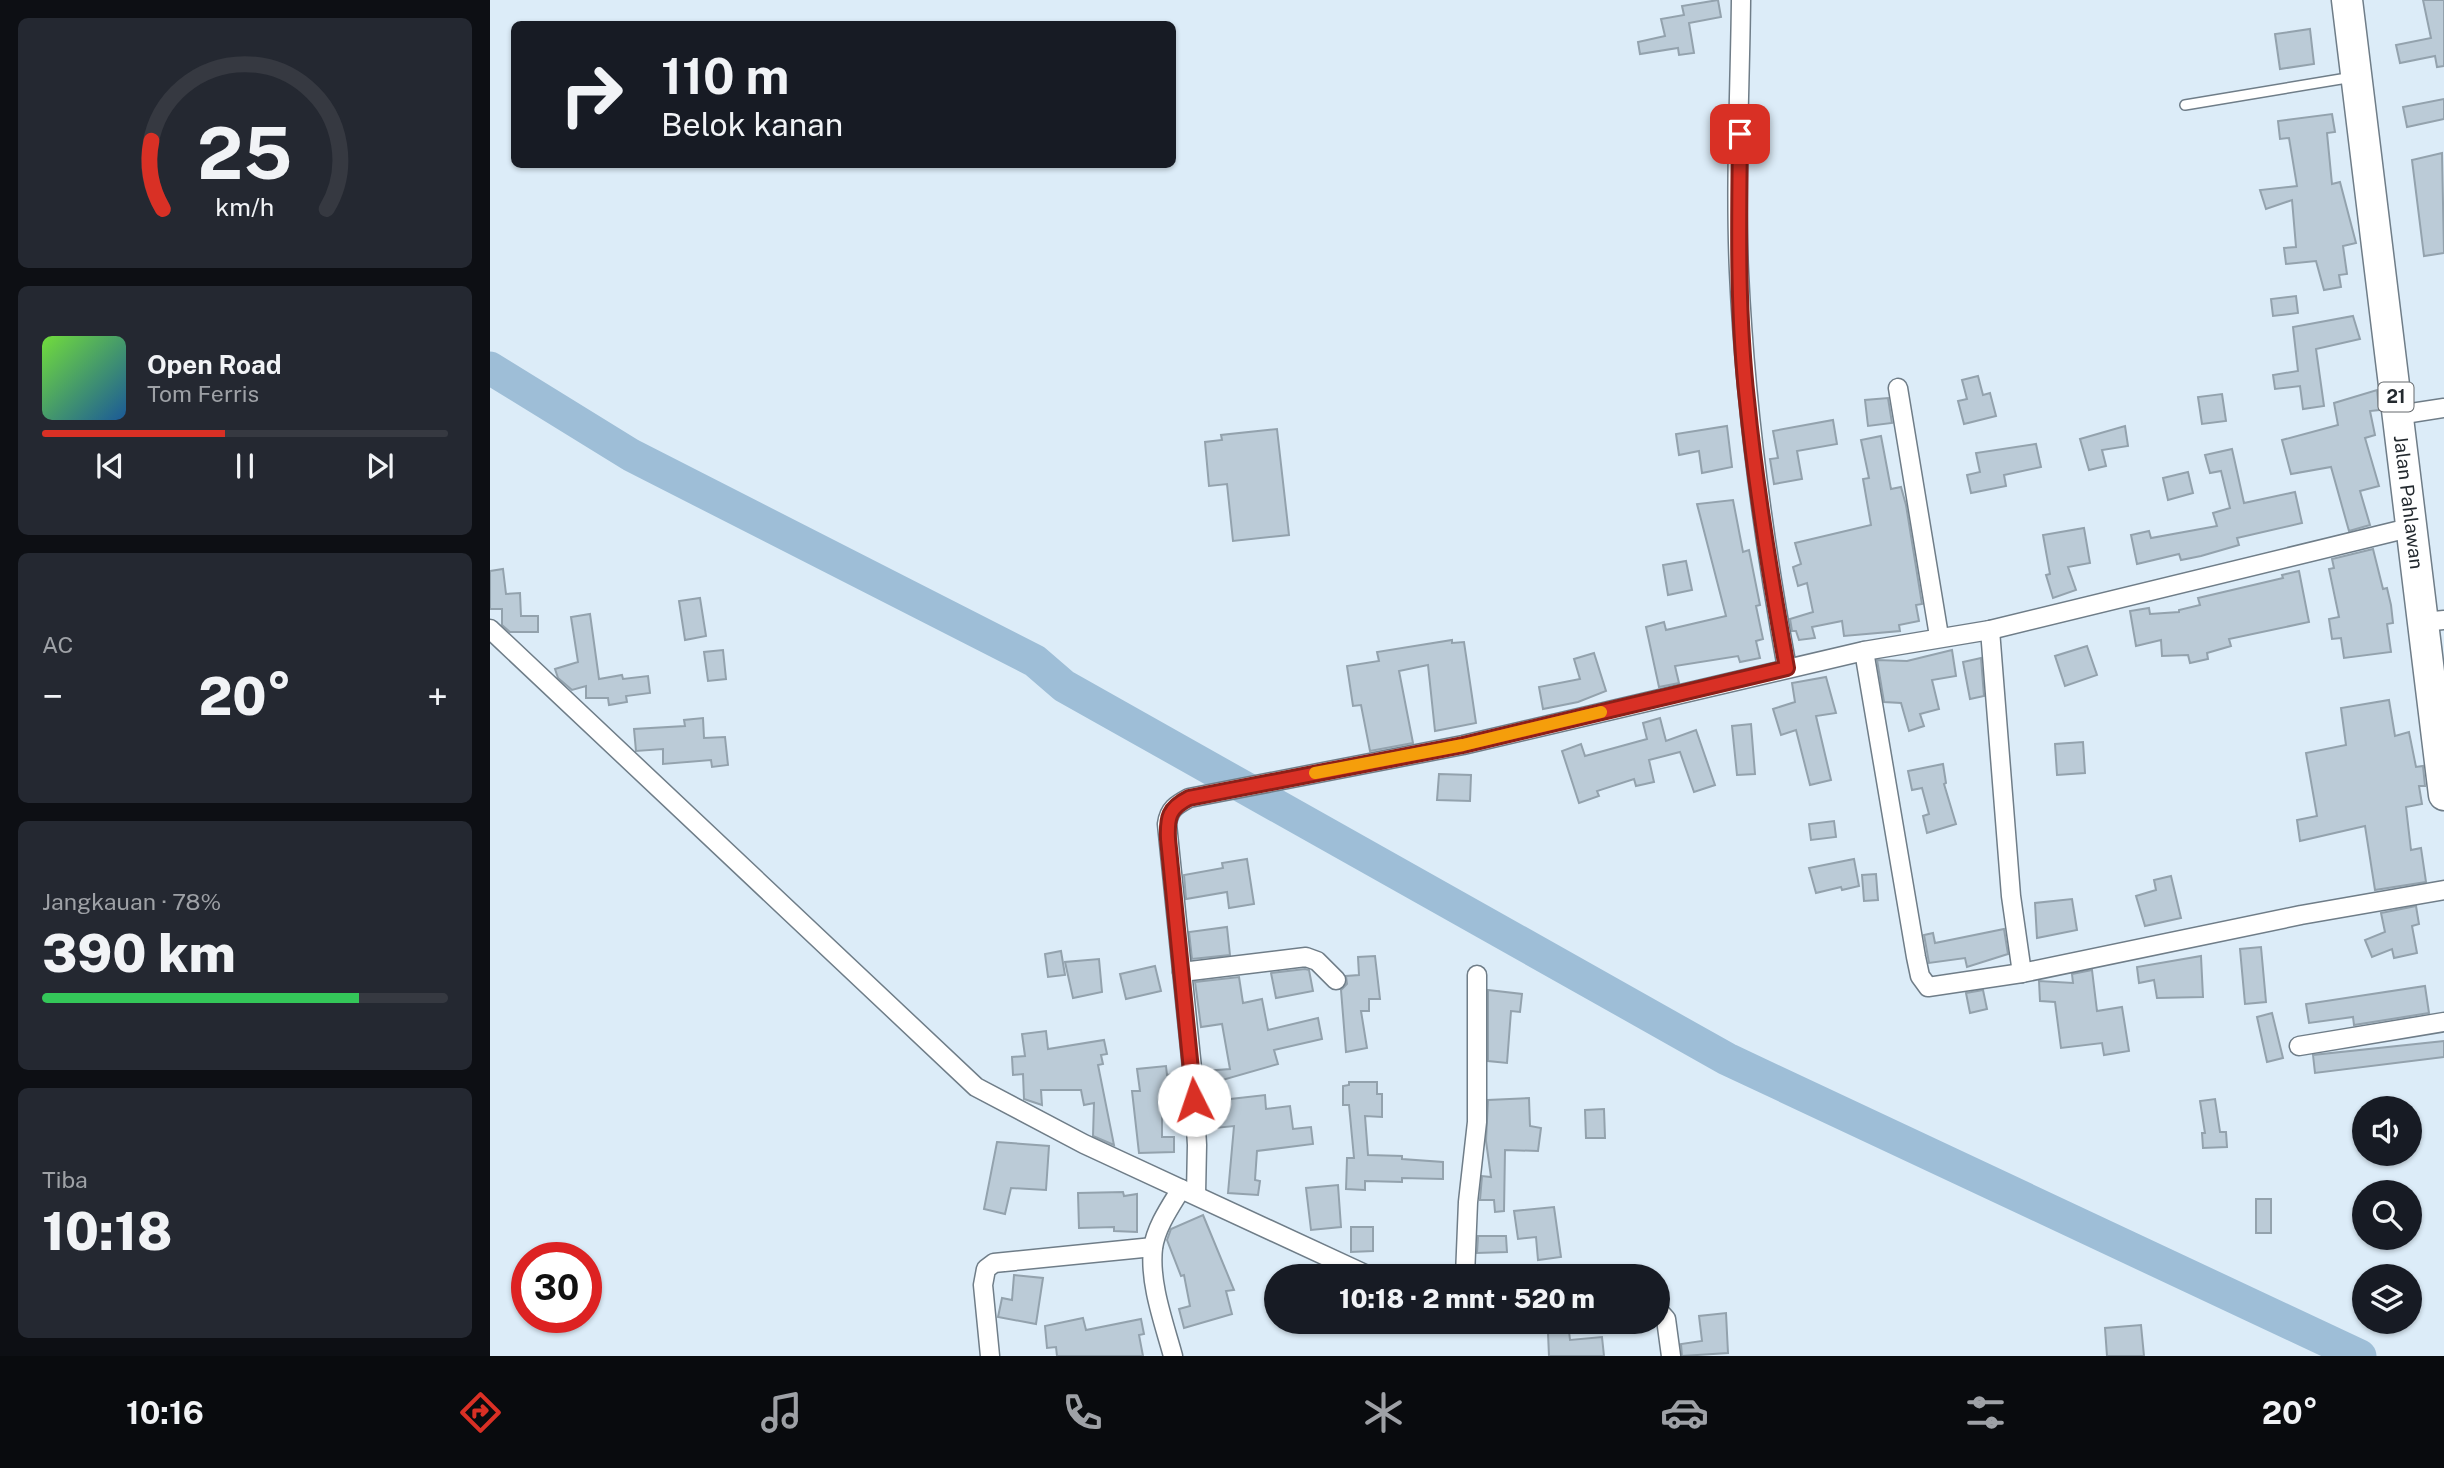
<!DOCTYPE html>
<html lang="id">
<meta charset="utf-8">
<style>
:root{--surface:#171b24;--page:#242831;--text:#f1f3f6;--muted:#9ea1a6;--line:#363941;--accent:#d93025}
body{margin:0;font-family:"Public Sans",sans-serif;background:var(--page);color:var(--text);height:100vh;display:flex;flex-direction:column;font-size:26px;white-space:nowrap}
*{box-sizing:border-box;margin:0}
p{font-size:23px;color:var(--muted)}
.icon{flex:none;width:38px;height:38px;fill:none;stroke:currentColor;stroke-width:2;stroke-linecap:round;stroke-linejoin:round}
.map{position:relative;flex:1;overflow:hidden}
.drawer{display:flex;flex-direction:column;gap:18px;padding:18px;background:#0d0f14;width:490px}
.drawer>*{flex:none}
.banner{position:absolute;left:21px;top:21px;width:665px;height:147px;border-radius:10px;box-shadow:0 2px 5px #0004;background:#171b24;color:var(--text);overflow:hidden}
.buttons{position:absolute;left:1862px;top:1096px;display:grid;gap:14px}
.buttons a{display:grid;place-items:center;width:70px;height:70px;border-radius:50%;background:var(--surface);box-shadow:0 2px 5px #0004;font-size:35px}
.speed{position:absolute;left:21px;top:1242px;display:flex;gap:14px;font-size:35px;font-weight:700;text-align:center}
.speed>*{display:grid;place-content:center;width:91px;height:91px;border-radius:50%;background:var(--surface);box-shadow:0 2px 5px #0004;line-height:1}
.speed .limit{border:10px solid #d22;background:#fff;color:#111}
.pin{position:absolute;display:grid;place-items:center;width:60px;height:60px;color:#fff;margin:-30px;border-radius:14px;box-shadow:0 4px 10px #0006}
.me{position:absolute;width:77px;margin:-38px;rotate:356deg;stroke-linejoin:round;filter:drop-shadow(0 0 5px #0008)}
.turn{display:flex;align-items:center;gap:24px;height:147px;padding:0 35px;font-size:32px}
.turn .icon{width:91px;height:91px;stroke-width:2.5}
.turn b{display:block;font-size:49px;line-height:60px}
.big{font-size:52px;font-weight:800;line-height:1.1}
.drawer .widget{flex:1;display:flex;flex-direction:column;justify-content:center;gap:10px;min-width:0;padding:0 24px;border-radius:10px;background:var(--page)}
.drawer .dial{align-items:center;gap:0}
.dial svg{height:182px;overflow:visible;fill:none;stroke:var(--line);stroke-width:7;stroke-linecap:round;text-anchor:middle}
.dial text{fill:var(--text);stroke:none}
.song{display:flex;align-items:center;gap:21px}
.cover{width:84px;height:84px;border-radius:10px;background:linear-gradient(135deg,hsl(100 70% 55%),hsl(210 70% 35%))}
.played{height:7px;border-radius:4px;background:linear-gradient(90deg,var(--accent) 45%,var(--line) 45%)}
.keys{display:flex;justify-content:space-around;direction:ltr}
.heat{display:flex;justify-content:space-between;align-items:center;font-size:38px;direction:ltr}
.charge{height:10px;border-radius:5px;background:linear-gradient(90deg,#34c759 78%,var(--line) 0)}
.trip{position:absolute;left:774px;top:1264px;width:406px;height:70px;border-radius:35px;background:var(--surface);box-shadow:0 2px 5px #0004;font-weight:800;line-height:70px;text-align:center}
.tabs{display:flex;height:112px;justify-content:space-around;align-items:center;background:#090b0e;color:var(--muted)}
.tabs .icon{width:49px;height:49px}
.tabs .selected{color:var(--accent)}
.tabs b{font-size:32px;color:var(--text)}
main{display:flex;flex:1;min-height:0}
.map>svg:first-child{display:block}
</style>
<main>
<section class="drawer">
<div class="widget dial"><svg viewBox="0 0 100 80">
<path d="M14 69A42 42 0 1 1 86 69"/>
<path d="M14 69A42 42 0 0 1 9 39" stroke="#d93025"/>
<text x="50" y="56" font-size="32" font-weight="700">25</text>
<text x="50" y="72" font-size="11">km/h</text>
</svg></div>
<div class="widget">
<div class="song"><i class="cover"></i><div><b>Open Road</b><p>Tom Ferris</p></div></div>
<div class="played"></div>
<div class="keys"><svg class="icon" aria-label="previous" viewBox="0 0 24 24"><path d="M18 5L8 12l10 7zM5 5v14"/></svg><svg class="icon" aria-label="pause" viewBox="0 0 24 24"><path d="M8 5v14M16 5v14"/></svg><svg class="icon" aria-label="next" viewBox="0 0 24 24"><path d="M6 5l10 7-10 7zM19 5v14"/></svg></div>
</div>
<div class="widget"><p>AC</p>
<div class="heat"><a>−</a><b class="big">20°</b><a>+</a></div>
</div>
<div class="widget"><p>Jangkauan · 78%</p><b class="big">390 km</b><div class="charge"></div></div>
<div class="widget"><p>Tiba</p><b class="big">10:18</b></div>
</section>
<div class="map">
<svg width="1954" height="1356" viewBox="0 0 1954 1356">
<rect width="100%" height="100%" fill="#dcecf8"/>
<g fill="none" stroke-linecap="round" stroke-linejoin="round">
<path stroke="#9ebed7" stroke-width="33" d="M0,368L141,455L545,661L574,686L1237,1059L1870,1356"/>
</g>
<g fill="#bbcbd7" stroke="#93a2ad" stroke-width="2">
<path d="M1228,0L1231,17L1199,23L1204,53L1189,55L1188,48L1150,54L1148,42L1175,36L1171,19L1194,15L1192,6Z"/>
<path d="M1933,0H1954V66L1947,67L1945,56L1910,63L1906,45L1941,38Z"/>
<path d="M1820,29L1824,64L1790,69L1785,34Z"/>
<path d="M1954,99V119L1917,127L1913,107Z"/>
<path d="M1842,114L1845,132L1837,133L1842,184L1850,182L1866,243L1853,246L1857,274L1849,275L1851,287L1834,290L1826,261L1796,264L1794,248L1806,247L1802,200L1776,209L1770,190L1807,186L1799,138L1790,139L1788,121Z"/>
<path d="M1952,153L1954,253L1934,256L1922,160Z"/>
<path d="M1806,296L1808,313L1783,316L1781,299Z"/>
<path d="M1863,316L1870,339L1826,349L1834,406L1813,409L1810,386L1785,389L1783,375L1808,371L1803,327Z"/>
<path d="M1488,376L1493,395L1500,393L1506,416L1474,424L1468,401L1477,399L1472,380Z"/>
<path d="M1887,390L1889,410L1880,411L1885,435L1875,438L1889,486L1870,491L1880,525L1859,531L1841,467L1801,474L1792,440L1848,425L1844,403Z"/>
<path d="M1732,394L1736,421L1712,424L1708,397Z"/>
<path d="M1398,398L1402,423L1378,426L1375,400Z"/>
<path d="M1343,420L1347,444L1307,451L1312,479L1284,484L1280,459L1288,458L1283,431Z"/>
<path d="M1237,426L1242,467L1212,473L1209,451L1189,455L1186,434Z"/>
<path d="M1635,426L1638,446L1612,450L1616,466L1599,470L1590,439Z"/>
<path d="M787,429L799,535L743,541L737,484L719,486L715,442L732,440L731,435Z"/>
<path d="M1391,436L1401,489L1411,487L1416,505L1432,604L1426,605L1429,621L1409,625L1410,631L1354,636L1352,621L1322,627L1325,638L1309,640L1306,631H1302L1300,619L1323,612L1317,583L1308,586L1303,567L1311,564L1305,543L1381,525L1373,479L1379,478L1371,440Z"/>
<path d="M1546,444L1551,467L1514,475L1516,486L1481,493L1477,475L1490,472L1486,453Z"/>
<path d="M1742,449L1754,503L1805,492L1812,523L1747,538L1749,545L1711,556L1691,560L1689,554L1647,564L1641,535L1659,531L1661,538L1727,526L1723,513L1740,508L1731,471L1720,473L1715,455Z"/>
<path d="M1698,472L1703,493L1678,500L1673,478Z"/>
<path d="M1243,500L1253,552L1259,550L1270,605L1266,606L1273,639L1266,641L1270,658L1250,662L1248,656L1185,666L1189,683L1169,687L1156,627L1174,622L1176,630L1236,616L1207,504Z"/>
<path d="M1594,528L1600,563L1578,567L1586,590L1563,598L1556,575L1560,574L1553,535Z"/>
<path d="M1883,549L1893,589L1897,588L1901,605L1903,623L1897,624L1901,652L1854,658L1851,638L1842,639L1839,619L1849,617L1839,569L1844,568L1842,559Z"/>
<path d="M1196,561L1202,590L1178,595L1173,565Z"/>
<path d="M13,569L16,594L30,593L31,616H48V632H20L12,625V609H0V571Z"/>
<path d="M1809,571L1819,622L1739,639L1741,646L1717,653L1718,659L1700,663L1698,655L1672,656L1671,640L1646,646L1640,611L1659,608L1660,614L1689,612V610L1710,605L1708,598L1793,578L1792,575Z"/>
<path d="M210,598L216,636L195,640L189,601Z"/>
<path d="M100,614L109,679L132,675L133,679L158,676L160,693L136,696L137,702L119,705L118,698H96V686L82,690L68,678L65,669L88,662L81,617Z"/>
<path d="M962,640V643L974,642L986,723L945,731L938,665L909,671L923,743L880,751L871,705L863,706L857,666L889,661L887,652Z"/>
<path d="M1597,646L1607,675L1575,686L1565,656Z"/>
<path d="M233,650L236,679L218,681L214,652Z"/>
<path d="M1462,650L1466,676L1442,680L1449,709L1430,714L1434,726L1419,731L1411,703L1394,702L1387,660L1417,661Z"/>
<path d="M1104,653L1116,691L1088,702L1053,709L1049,687L1090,679L1084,659Z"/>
<path d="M1491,658L1494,696L1480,699L1473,662Z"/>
<path d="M1336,677L1346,713L1326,716L1341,780L1320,785L1306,730L1291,735L1283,709L1305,702L1302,683Z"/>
<path d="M1899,700L1905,736L1919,732L1926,767L1933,766L1935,786H1929L1932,804L1916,807L1921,850L1931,848L1936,882L1885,890L1875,826L1810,841L1807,820L1827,816L1816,753L1856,745L1851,708Z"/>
<path d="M213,718L214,738L235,737L238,765L222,767L221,760L173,764V749L146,751L144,729L195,726L194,720Z"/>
<path d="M1170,718L1176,741L1206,730L1225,785L1204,792L1190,752L1159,760L1164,782L1146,786L1144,779L1107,791L1109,796L1089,803L1072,751L1091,744L1095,756L1157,739L1153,723Z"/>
<path d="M1261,724L1265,774L1247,775L1242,726Z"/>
<path d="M1593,742L1595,773L1567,775L1565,744Z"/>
<path d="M1453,764L1456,783L1454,784L1466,824L1437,833L1433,816L1439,814L1432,788L1422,790L1418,771Z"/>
<path d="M949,774L981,775L980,801L947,800Z"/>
<path d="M1344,821L1346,837L1321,840L1319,824Z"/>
<path d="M757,859L764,904L739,908L737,892L696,899L694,875L733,868L732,863Z"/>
<path d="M1364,859L1369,886L1352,890L1351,887L1326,893L1319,868Z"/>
<path d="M1386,874L1388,900L1374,901L1372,875Z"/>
<path d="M1681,876L1691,918L1655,926L1646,896L1666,890L1664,880Z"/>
<path d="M1582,899L1587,930L1547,938L1545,903Z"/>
<path d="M1926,906L1929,924L1922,926L1927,953L1904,958L1902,949L1882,957L1875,940L1895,932L1891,913Z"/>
<path d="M737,927L740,955L702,959L699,932Z"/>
<path d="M1514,929L1518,954L1477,967L1475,958L1439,963L1434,935L1443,933L1445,943Z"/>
<path d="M1771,947L1776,1002L1755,1004L1750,949Z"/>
<path d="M571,951L575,975L558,977L555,954Z"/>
<path d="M885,956L890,999H879V1011H871L877,1048L856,1052L851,990L857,984L856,976L869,975L868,957Z"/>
<path d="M1711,956L1713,997L1667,998L1664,980L1649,983L1647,967Z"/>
<path d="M609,959L612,992L583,998L575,962Z"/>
<path d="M665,966L671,991L636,999L630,974Z"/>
<path d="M815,969L819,970L823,991L786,998L781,973Z"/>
<path d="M1602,970L1607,1011L1632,1007L1639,1051L1614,1055L1612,1043L1571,1048L1565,1002L1550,1001L1549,981L1583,983L1582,974Z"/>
<path d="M749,977L753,1003L772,999L778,1030L828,1018L832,1039L784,1050L788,1064L715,1085L714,1071L740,1069L732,1024L711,1027L705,982Z"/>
<path d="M1935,986L1939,1013L1864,1025L1863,1017L1819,1023L1816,1004Z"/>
<path d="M998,990L1032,994L1030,1012L1021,1011L1017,1063L998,1061Z"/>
<path d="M1493,990L1497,1009L1480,1013L1476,993Z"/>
<path d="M1782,1013L1793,1058L1777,1062L1767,1017Z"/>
<path d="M556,1031L558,1049L614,1040L617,1054L611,1055L613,1064L608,1065L624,1145L603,1136L604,1103L594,1105L591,1090H551L552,1105L534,1099L533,1074L523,1075L522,1057L535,1056L532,1034Z"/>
<path d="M1954,1041V1057L1825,1073L1823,1055Z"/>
<path d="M676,1066L677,1075L691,1073L692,1079V1092L685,1094L686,1101L672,1102V1137H684V1152L649,1153L642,1091H650L647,1069Z"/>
<path d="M859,1082H887V1094H892V1117L875,1116L878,1155L912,1156V1159L953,1162V1179L912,1178V1182L875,1181V1190L856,1189L857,1158H864L859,1105H853V1086L859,1085Z"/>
<path d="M775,1095L776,1109L800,1106L803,1129L821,1127L823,1144L767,1151L765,1180L770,1181L768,1195L738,1193L744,1126L725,1128L723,1101Z"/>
<path d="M1039,1098L1040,1126L1051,1128L1048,1151L1015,1150L1014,1211L1005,1212L1004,1200H990L992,1176L1001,1177L996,1141L998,1100Z"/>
<path d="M1725,1099L1730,1132H1736L1737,1147L1713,1148L1712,1133H1715L1710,1101Z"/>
<path d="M1114,1109L1115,1138H1096L1095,1110Z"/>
<path d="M507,1142L559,1146L556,1190L521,1188L515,1214L494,1209Z"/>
<path d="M848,1185L851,1227L821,1230L816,1188Z"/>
<path d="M633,1192L634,1196L647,1194V1232L624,1231V1227L589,1228L588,1193Z"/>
<rect x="1766" y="1199" width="15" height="34"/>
<path d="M1064,1207L1071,1257L1048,1260L1046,1237L1028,1239L1024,1211Z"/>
<path d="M713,1215L744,1290L736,1291L742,1314L694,1328L689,1309L700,1306L694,1275L691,1276L677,1240L681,1229Z"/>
<path d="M861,1227H883V1251L861,1252Z"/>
<path d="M988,1236H1016L1017,1252L987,1253Z"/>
<path d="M524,1275L553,1278L546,1324L508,1317L512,1298L522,1300Z"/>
<path d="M1236,1313L1238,1353L1192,1356L1191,1344L1212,1341L1209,1316Z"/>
<path d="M593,1318L596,1330L651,1319L654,1334L649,1335L653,1356H567L566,1347L557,1348L555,1326Z"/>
<path d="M1651,1325L1654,1356H1617L1615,1328Z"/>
<path d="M1079,1331L1080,1340L1112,1337L1114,1356H1059L1058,1333Z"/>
</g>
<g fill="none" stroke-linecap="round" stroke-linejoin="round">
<defs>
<path id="service" d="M1695,105L1863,77"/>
<g id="minor">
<path d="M1251,0C1250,90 1245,182 1249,272C1255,406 1273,537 1297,668"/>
<path d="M1408,388L1449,636"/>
<path d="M1908,415L1954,408"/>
<path d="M1934,622L1954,620"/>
<path d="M0,629L486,1087L594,1144L879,1276"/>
<path d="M1500,630L1521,896L1532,973"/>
<path d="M1374,651L1426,957L1430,976L1438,987L1532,973L1811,915L1954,890"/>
<path d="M692,972L816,957L827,961L846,980"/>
<path d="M1809,1046L1954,1022"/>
<path d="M706,1194L707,1145L703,1078L677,824C679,809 686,805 699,798L973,745L1374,651L1500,630L1923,527"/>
<path d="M975,1276L978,1202L987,1122V975"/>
<path d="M1167,1309L1176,1319L1181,1356"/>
<path d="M500,1356L493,1285L496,1269L504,1263L663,1247"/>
<path d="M683,1356C674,1323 659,1283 663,1248C666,1227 680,1207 691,1189"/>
</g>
<path id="trunk" d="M1857,0L1954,795"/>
</defs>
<use href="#service" stroke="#6f7d88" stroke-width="12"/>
<use href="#minor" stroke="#6f7d88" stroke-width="21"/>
<use href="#trunk" stroke="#6f7d88" stroke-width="33"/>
<use href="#service" stroke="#fff" stroke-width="9"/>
<use href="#minor" stroke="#fff" stroke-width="18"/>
<use href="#trunk" stroke="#fff" stroke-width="30"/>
</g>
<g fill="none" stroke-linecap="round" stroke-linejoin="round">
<defs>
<path id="route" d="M704,1100L678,839C677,817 679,808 699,798L973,745L1297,668C1281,580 1266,490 1257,400C1247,312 1249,223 1250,134"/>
</defs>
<use href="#route" stroke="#8d1f18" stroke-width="18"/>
<use href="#route" stroke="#d93025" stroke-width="12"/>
<path stroke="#f59e0b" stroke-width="12" d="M825,773L973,745L1111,712"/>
</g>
<g text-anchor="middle" stroke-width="6" stroke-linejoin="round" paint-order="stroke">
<rect fill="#fff" stroke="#65696d" stroke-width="2" x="1888.5" y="382.5" width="35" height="29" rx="5"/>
<g font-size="18" font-weight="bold" fill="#23292e">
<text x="1906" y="403">21</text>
</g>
<g font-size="19" fill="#23292e" stroke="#fff">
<text transform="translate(1919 502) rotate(83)" y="7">Jalan Pahlawan</text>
</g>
</g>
</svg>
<div class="buttons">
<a><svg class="icon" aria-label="sound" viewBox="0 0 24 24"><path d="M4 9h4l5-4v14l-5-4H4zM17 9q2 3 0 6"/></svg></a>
<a><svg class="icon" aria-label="search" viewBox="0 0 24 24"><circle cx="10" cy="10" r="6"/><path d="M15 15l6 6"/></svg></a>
<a><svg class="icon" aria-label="layers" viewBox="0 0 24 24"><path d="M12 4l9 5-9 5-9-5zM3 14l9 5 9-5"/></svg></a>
</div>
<div class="speed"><div class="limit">30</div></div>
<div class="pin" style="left:1250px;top:134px;background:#d93025"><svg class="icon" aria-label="arrive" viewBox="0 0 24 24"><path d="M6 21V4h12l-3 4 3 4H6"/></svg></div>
<svg class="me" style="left:704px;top:1100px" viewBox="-20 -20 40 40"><circle r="19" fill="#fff"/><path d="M0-13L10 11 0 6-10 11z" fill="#d93025"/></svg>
<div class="trip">10:18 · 2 mnt · 520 m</div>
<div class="banner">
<div class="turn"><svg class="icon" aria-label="right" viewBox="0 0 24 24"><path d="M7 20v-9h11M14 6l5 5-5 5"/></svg><div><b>110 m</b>Belok kanan</div></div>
</div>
</div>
</main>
<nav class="tabs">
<b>10:16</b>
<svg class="icon selected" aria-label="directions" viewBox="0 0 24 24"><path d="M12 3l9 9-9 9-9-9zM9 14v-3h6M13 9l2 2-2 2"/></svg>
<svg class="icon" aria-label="music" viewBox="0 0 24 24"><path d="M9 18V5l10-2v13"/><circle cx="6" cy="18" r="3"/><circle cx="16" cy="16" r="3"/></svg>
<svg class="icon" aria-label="phone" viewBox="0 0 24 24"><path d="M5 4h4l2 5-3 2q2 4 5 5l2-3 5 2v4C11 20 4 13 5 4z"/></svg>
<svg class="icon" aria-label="climate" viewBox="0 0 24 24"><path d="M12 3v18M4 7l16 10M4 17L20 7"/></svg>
<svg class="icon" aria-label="car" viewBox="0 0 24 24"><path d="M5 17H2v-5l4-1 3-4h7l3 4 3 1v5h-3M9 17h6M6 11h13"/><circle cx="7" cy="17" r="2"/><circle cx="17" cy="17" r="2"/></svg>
<svg class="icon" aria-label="filters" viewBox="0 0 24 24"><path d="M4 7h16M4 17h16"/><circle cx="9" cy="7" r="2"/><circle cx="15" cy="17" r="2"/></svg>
<b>20°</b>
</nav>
